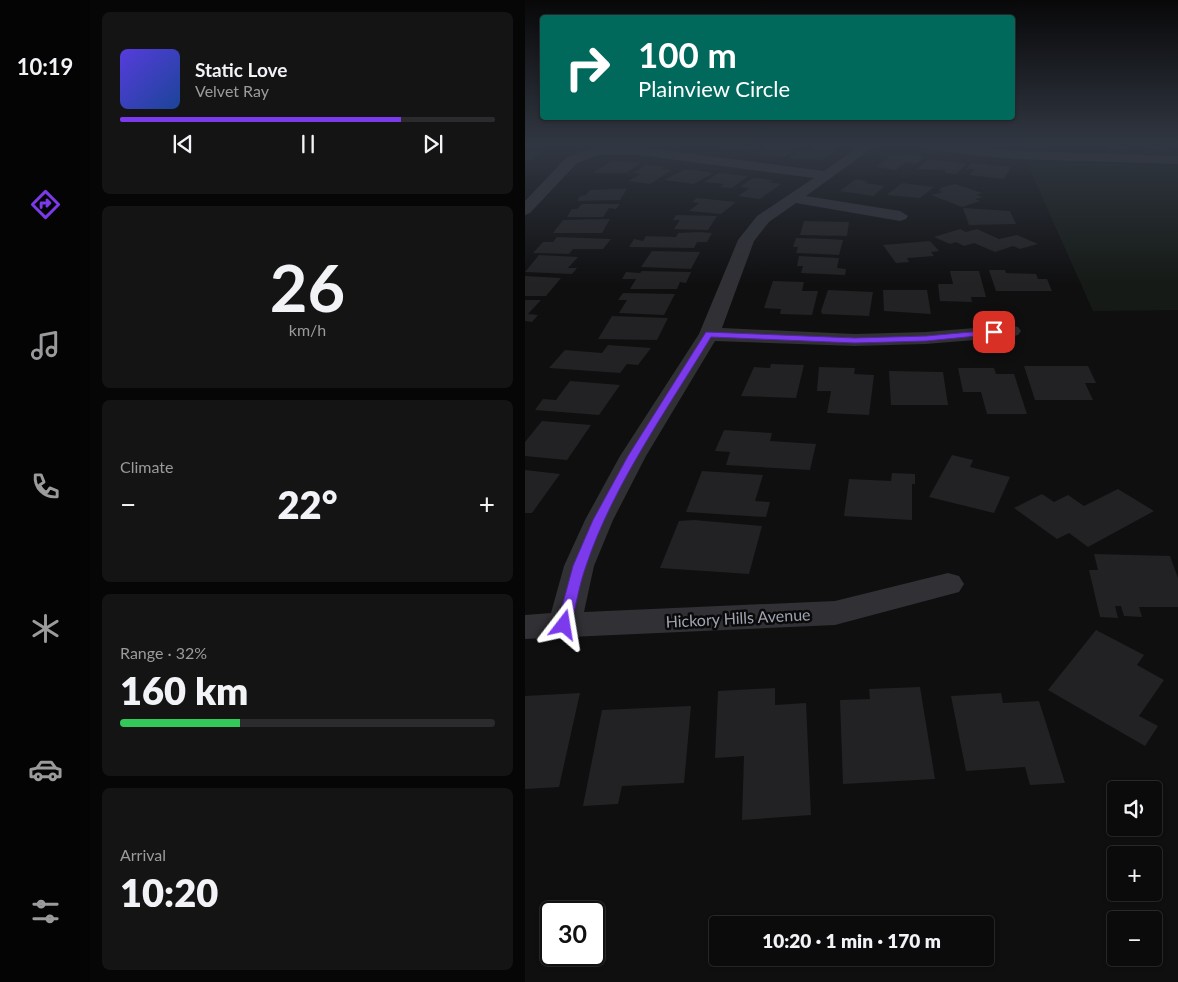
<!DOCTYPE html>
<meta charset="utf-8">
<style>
:root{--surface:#0b0b0c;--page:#141415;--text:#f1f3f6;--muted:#9a9b9d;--line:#2b2b2d;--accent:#7c3aed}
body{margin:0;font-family:Lato,sans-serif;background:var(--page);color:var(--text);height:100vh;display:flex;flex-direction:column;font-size:19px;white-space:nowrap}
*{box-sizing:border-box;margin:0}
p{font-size:16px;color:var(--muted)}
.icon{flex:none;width:28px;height:28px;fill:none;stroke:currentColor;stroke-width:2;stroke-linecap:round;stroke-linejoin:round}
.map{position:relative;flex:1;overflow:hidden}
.drawer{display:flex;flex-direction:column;gap:12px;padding:12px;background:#060607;width:435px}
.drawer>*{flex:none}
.banner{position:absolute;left:15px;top:15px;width:475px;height:105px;border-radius:5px;box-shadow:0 1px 4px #0004,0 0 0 1px var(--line);background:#00695c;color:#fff;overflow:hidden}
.buttons{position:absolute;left:582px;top:781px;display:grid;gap:10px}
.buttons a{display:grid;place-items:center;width:55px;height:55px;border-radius:5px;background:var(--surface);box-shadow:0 1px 4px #0004,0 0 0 1px var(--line);font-size:25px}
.speed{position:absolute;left:15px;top:901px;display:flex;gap:10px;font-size:25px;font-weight:700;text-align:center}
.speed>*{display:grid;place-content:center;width:65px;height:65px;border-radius:50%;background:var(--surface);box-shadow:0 1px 4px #0004,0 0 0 1px var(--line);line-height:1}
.speed .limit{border:2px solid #111;border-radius:8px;background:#fff;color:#111}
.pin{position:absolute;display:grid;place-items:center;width:42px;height:42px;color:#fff;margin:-21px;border-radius:10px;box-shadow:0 2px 8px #0006}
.me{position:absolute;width:55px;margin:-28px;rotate:14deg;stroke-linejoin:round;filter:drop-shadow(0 0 4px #0008)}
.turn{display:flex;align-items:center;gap:18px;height:105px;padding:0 15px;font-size:22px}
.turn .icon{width:65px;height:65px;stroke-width:2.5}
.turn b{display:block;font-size:35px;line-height:42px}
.big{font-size:38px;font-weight:800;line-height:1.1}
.drawer .tile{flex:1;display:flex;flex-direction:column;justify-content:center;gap:8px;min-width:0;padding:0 18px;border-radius:8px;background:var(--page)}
.drawer .dial{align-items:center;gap:0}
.dial b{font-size:65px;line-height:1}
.song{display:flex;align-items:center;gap:15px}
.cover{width:60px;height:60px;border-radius:8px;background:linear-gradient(135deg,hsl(250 70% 55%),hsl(220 70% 35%))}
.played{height:5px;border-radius:2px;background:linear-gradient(90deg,var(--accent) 75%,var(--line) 75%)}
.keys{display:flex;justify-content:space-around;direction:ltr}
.heat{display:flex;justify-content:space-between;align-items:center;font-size:28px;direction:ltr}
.charge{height:8px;border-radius:4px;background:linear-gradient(90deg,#34c759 32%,var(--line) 0)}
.trip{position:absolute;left:184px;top:916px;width:285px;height:50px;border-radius:5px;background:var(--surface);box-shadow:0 1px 4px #0004,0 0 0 1px var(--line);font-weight:800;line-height:50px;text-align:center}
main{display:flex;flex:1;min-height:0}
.tab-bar{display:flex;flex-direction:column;width:90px;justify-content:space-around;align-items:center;background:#040405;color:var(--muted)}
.tab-bar .icon{width:35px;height:35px}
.tab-bar .on{color:var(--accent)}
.tab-bar b{font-size:22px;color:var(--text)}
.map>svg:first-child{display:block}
</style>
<main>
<nav class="tab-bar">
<b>10:19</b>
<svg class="icon on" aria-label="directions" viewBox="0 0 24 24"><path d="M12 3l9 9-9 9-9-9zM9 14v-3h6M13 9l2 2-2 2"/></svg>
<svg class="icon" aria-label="music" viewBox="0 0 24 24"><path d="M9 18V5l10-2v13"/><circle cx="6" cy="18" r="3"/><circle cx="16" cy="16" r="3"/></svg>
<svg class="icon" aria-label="phone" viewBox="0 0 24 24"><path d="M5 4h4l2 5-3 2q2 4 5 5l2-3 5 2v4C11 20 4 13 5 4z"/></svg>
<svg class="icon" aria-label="climate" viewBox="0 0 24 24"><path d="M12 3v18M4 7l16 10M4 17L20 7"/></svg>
<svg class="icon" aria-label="car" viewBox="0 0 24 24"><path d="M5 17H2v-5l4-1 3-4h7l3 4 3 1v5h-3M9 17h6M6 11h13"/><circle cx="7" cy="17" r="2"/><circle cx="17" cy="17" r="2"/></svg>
<svg class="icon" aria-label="filters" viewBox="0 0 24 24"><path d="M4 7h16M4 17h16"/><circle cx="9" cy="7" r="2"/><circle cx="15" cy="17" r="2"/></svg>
</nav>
<section class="drawer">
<div class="tile">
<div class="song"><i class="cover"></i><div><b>Static Love</b><p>Velvet Ray</p></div></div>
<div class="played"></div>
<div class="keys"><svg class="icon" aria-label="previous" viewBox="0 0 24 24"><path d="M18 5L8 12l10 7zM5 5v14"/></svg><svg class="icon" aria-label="pause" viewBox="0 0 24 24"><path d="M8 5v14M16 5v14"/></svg><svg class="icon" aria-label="next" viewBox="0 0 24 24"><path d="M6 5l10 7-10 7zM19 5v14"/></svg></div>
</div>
<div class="tile dial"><b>26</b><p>km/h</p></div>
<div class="tile"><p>Climate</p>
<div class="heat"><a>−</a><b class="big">22°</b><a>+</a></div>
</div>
<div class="tile"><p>Range · 32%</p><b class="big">160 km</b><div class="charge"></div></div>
<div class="tile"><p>Arrival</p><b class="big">10:20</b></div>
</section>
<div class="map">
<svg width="653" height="982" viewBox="0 0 653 982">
<rect width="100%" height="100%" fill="#0f0f10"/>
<path fill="#151a16" d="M501,161L653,166V310L568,311Z"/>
<g fill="#222224">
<path d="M202,146H235L228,151L197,150Z"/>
<path d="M245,146H267L276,147L259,157L231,154Z"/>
<path d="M294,146L314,148L296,160L263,158L276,150L285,152Z"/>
<path d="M583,146H601L603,151L584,150Z"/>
<path d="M624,146H642L646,152L628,151Z"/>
<path d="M0,151H18L7,160H0Z"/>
<path d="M380,154L400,157L391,164L380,163L371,170L351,167L367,155L377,156Z"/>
<path d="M404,159L441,164L431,174L419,173L421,170L392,169Z"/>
<path d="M86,161L115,163L102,173H68Z"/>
<path d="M446,163L486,167L479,179L445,175L450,169H442Z"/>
<path d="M121,165L140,167L136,169L147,170L125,184L103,181L116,174L109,173Z"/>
<path d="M159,170H170L188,173L169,184L139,180Z"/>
<path d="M193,173L223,176L207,188L195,187L199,184L179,182Z"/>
<path d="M228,178L248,180L244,182L256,184L235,199L213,196L225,188L215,187Z"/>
<path d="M331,179L343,181L340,183L360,186L348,196L315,191Z"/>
<path d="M377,183L409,187L395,198L362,195Z"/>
<path d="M430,184L457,193L451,195L458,197L450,199L455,201L437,207L406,195L418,192L413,190L417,189L415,188Z"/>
<path d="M86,189H102L95,200L52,201L55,196L61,195L65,190Z"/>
<path d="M172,198L211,202L196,214L164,211L174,203L167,202Z"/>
<path d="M57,204H95L91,209L84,208L78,217H42L47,209H52Z"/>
<path d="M438,208L485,211L491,224L444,225Z"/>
<path d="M151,215L192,216L183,230L149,229L155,220H148Z"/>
<path d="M85,219L77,233H28L38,220Z"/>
<path d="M279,221L324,222L322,236L275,235Z"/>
<path d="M435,229L441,232L452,229L474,239L492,235L513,244L495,249L488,246L470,252L449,243L439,246L431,242L425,244L409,237Z"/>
<path d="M175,232L187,233L182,242H172L169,248L104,247L109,239L118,241L121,236L151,237L153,233Z"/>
<path d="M32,237L86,239L78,249H48L44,254L8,253L18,242H28Z"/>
<path d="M271,238L303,239L318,240L314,255L295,254L271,253L273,247H268Z"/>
<path d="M405,241L414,251L406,252L409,256L382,258L384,262L371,263L358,245Z"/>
<path d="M127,251L175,252L166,269L116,267Z"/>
<path d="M14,255L53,257L43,268H52L47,274L0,272Z"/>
<path d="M274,256L314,258L312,268L321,269L320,275L276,273L278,266H272Z"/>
<path d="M464,270H480L481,273L511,274L513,279H522L527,291H471Z"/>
<path d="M117,271L166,272L161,283L155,282L152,289H105L111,279H97L101,272L115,273Z"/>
<path d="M425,271H454L461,297H446L447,302L415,301L413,284H428Z"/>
<path d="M0,276L36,278L21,296H0Z"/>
<path d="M248,281L279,282L277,291H293L287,315L255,314L256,309L239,308Z"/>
<path d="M303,290L348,292L344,316L297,314L296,311Z"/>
<path d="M358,290H402L406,314L359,311Z"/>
<path d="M98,293L150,294L139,315L94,313L102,300H93Z"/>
<path d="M0,300H16L3,314L13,315L7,322L0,321Z"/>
<path d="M87,316L143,318L132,340L73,339Z"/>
<path d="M83,345L126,348L113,365L102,364L95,373L24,368L40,350L77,353Z"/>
<path d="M246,364L279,365L271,398L216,396L229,367L245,368Z"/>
<path d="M499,366H563L571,383H560L568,400H510Z"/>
<path d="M294,367L330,368L329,374L349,375L344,415L302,413L306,391H292Z"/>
<path d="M433,368H469L471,374H489L502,414H462L456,392H438Z"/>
<path d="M364,371L418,372L423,405H366Z"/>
<path d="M45,381L95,385L74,415L10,410L18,399L31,400Z"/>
<path d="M17,421L66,425L42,460L0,456V442Z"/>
<path d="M199,430L247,433L245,441L291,444L285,470L201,465L205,452L190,451Z"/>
<path d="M427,455L448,460L445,467L485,477L469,513L404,497Z"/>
<path d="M0,470L35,474L7,513H0Z"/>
<path d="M177,471L238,475L230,501L245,502L241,517L161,512Z"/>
<path d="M367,473L390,474V484H387V520L319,516L324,479L366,481Z"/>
<path d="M593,489L629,511L563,547L544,533L532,539L489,508L517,494L529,502L543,495L559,506Z"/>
<path d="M169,520L237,526L224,574L135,568L154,521Z"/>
<path d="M569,554L645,556L653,578V607H614L617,617L599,616L596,606H590L593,618L575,617L564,570H573Z"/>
<path d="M571,630L619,655L612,665L639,680L614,716L633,726L620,746L523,690Z"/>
<path d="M395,687L410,779L318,784L315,700L345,699L344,689Z"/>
<path d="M250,688V705L281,703L286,815L217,820L219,756L190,758L193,691Z"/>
<path d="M55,693L34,787L0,789V696Z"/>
<path d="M476,693L478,703L514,701L540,783L505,785L500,767L441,771L426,696Z"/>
<path d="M166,706L159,783L97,786L93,804L58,806L77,710Z"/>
</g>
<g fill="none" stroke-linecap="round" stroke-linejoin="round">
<g fill="#303035" fill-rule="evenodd">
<path d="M335,146H350L281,196L375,211L383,216L381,219L375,221L271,203L244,222L229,241L197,328L330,334L401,332L486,325L493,327L496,331L493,335L486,337L401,344L330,346L190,341L121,456L88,520L69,566L59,612L310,601L423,573L434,576L439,584L434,592L310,625L0,639V615L26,613L39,566L60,520L95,456L174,334L213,240L232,216L289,178L114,155H73L52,163L5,213L0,215V201L42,157L72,147H114L299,171Z"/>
<path d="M398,146H444L490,151L653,156V164L490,159L404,150Z"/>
</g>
</g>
<linearGradient id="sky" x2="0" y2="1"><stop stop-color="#080809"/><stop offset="0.51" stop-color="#313742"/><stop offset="1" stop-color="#313742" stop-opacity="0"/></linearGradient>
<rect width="653" height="284" fill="url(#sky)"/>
<path fill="#7c3aed" stroke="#51269a" d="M469,330L472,331V334L401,341L330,343L186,337C143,408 87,487 61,566C54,585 51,606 46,625L39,630L34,629L32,625L48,566L68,520L103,456L181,332L330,338L401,336Z"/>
<g text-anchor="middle" stroke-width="5" stroke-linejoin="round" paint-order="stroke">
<g font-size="16" fill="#a0a4b1" stroke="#0a0a0b">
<text transform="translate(213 618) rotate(-3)" y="6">Hickory Hills Avenue</text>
</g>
</g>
</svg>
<div class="buttons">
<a><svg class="icon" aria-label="sound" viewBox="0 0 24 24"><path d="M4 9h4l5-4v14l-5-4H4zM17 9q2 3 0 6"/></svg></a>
<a>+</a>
<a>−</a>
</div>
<div class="speed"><div class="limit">30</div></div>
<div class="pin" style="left:469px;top:332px;background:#d93025"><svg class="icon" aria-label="arrive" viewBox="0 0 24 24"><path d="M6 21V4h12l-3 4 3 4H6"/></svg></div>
<svg class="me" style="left:39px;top:625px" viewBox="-20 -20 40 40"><path d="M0-17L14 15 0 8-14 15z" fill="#7c3aed" stroke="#fff" stroke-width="4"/></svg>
<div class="trip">10:20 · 1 min · 170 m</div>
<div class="banner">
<div class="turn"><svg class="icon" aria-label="right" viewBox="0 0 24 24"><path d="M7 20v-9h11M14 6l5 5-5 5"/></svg><div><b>100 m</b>Plainview Circle</div></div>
</div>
</div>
</main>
